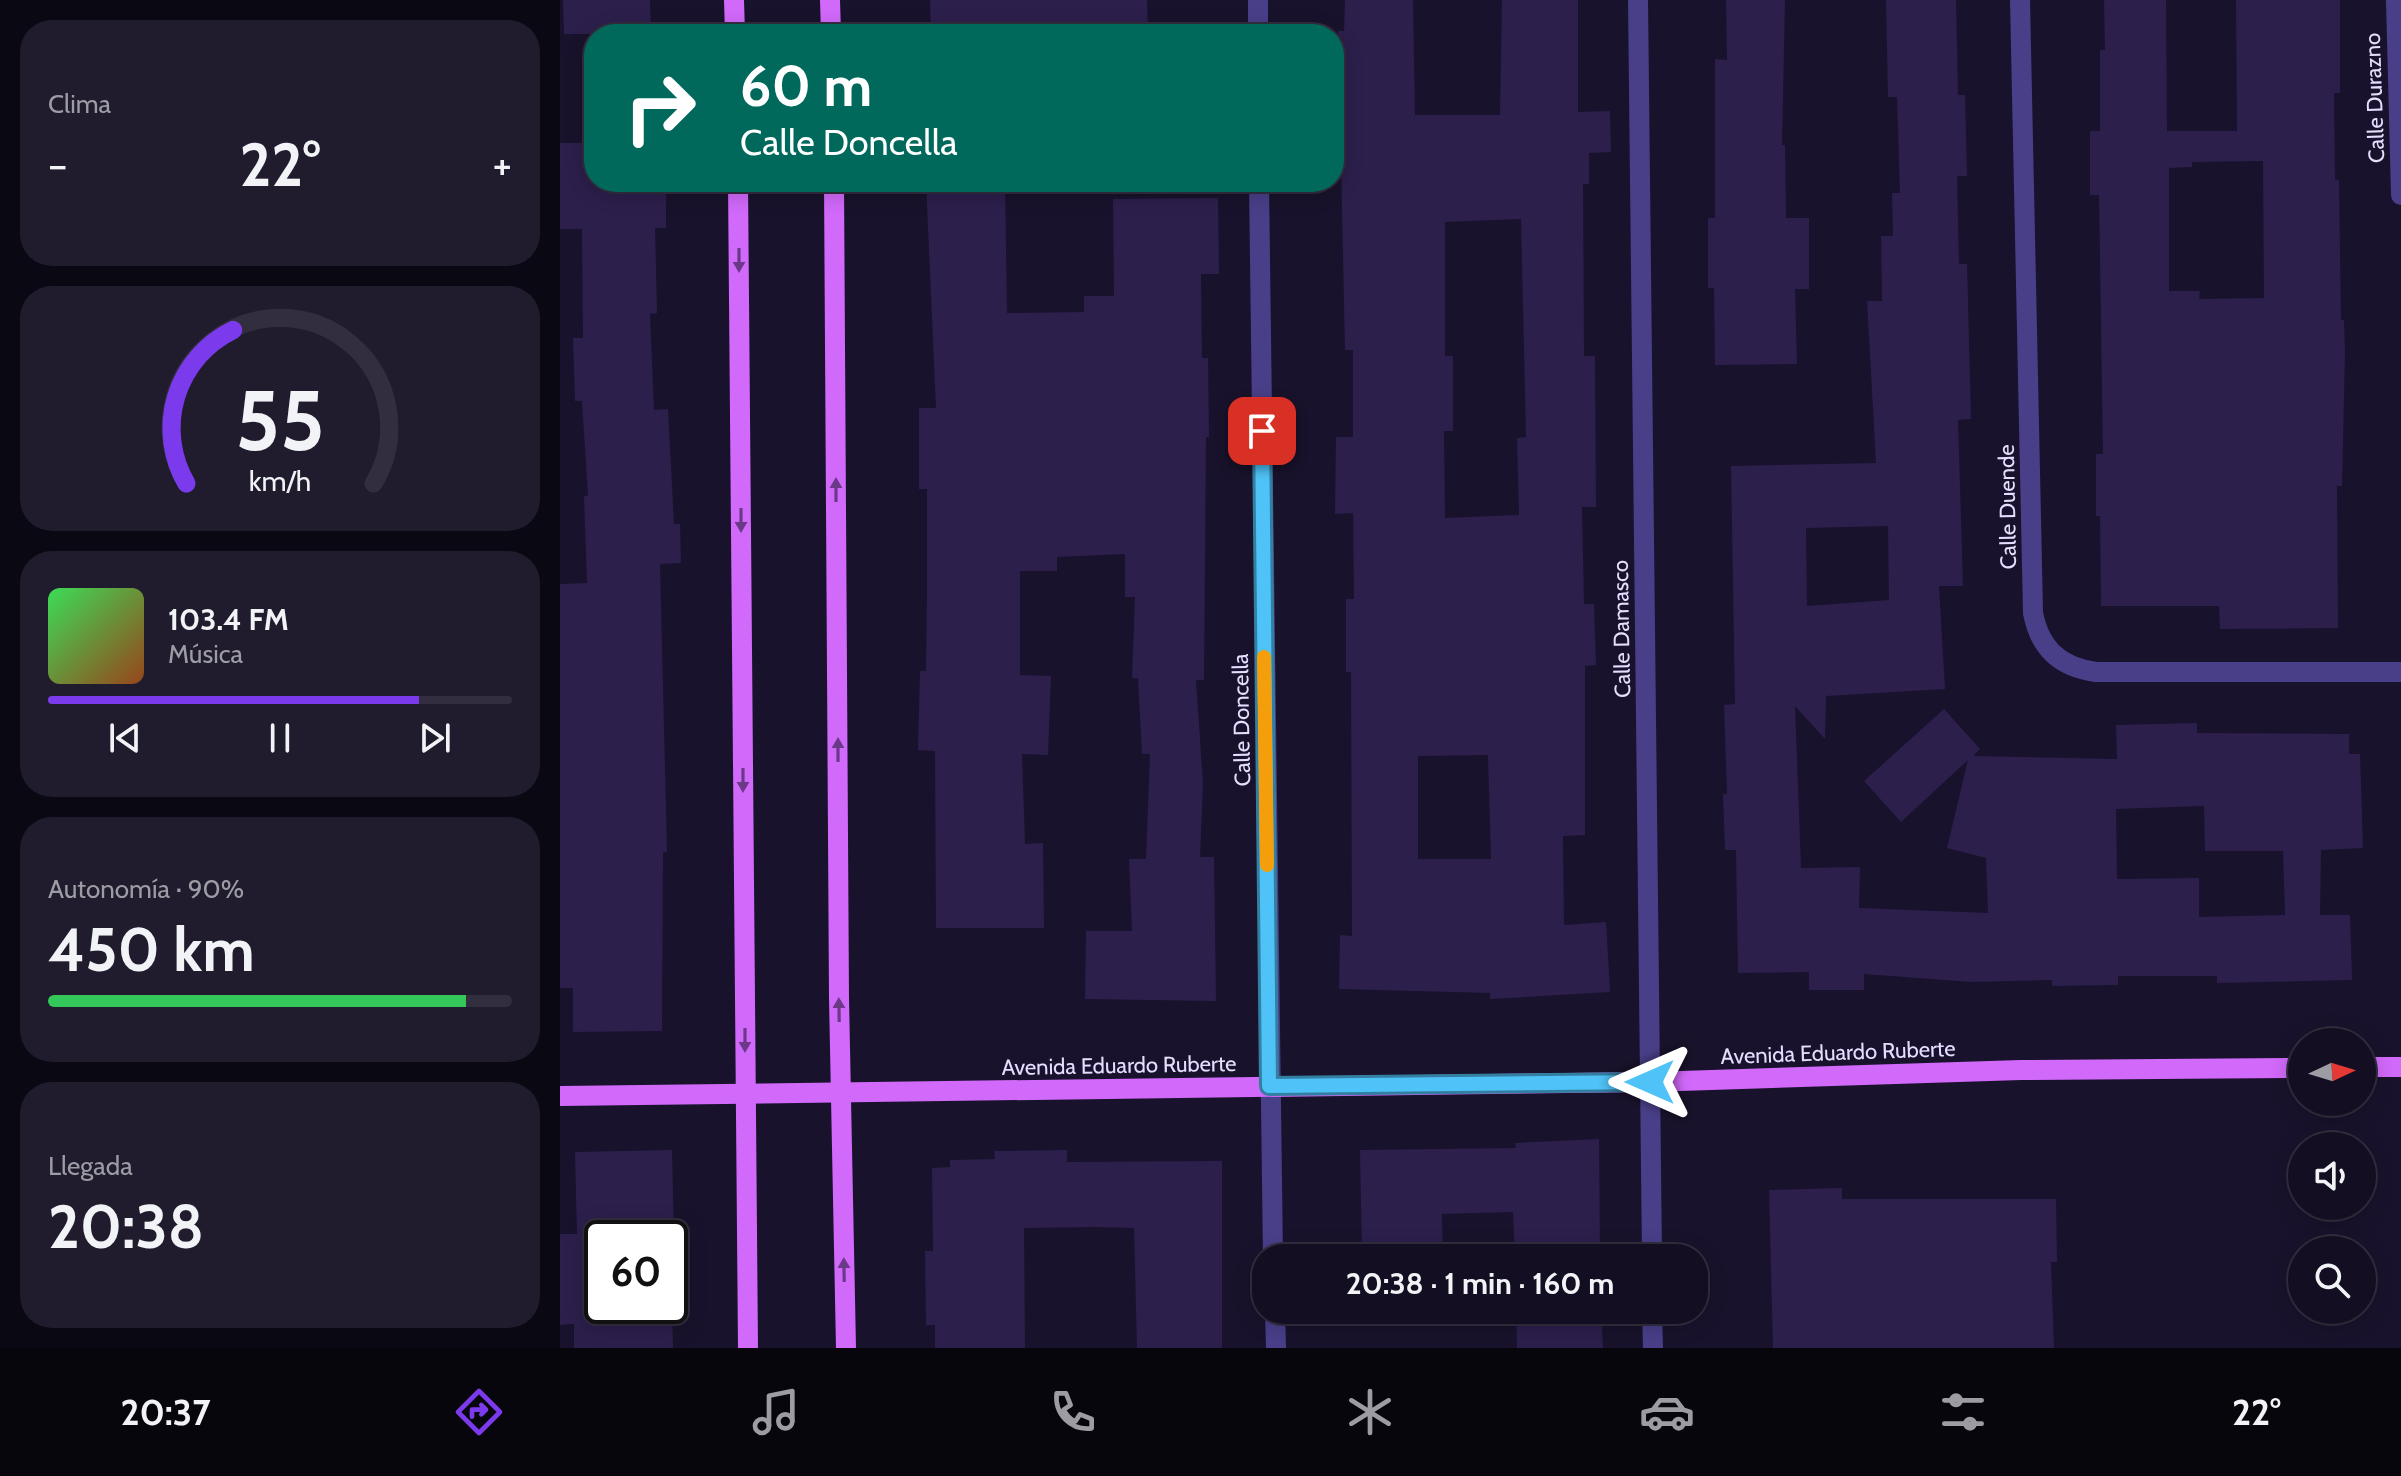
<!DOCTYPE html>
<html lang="es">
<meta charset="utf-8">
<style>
:root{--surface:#130e21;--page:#201c2e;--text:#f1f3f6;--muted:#9d9ca5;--line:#322e3f;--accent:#7c3aed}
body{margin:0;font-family:Cabin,sans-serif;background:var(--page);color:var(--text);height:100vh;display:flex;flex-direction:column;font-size:30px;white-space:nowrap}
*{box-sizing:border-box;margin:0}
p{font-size:26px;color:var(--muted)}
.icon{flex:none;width:44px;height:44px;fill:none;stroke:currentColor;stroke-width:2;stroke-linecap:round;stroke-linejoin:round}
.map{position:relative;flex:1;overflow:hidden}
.sheet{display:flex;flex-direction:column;gap:20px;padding:20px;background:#0a0812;width:560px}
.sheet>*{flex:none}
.guide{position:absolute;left:24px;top:24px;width:760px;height:168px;border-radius:32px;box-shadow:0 4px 20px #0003,0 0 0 2px var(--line);background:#00695c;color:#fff;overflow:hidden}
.needle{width:52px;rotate:86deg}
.tools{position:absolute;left:1728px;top:1028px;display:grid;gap:16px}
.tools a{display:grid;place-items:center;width:88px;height:88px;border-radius:50%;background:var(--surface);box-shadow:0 4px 20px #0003,0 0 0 2px var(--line);font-size:40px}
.speed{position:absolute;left:24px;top:1220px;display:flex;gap:16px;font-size:40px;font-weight:700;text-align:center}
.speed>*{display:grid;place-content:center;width:104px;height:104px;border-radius:50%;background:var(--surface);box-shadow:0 4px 20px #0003,0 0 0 2px var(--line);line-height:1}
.speed .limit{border:4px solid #111;border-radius:12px;background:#fff;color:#111}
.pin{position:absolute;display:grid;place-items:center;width:68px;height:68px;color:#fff;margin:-34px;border-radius:16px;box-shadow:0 4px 12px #0006}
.me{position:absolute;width:88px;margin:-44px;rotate:270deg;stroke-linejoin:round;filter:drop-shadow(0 0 6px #0008)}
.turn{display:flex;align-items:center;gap:28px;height:168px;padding:0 24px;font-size:36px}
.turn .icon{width:104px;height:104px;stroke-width:2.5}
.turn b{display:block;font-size:56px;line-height:68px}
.big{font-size:60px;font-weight:700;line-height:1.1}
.sheet .tile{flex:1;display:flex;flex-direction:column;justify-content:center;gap:12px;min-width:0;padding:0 28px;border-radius:32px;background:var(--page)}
.sheet .dial{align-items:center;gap:0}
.dial svg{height:208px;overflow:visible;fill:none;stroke:var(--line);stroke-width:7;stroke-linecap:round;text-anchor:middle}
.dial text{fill:var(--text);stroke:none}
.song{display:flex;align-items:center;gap:24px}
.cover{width:96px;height:96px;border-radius:12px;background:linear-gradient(135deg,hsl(130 70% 55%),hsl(20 70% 35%))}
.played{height:8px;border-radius:4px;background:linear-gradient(90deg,var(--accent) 80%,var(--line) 80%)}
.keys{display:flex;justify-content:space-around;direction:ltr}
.heat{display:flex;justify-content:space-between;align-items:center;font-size:44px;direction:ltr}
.charge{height:12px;border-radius:6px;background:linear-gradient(90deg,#34c759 90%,var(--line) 0)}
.trip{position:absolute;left:692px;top:1244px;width:456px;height:80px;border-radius:32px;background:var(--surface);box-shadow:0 4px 20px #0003,0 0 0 2px var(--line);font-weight:700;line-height:80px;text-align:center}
.menu{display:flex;height:128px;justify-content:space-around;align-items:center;background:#08060d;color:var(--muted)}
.menu .icon{width:56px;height:56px}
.menu .current{color:var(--accent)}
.menu b{font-size:36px;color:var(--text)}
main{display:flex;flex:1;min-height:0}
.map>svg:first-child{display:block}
</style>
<main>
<section class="sheet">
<div class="tile"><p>Clima</p>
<div class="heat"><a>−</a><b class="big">22°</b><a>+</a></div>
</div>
<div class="tile dial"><svg viewBox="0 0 100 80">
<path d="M14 69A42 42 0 1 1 86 69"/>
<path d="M14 69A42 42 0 0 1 32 10" stroke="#7c3aed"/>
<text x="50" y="56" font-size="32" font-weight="700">55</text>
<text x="50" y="72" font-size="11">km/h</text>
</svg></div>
<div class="tile">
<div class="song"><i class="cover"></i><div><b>103.4 FM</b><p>Música</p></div></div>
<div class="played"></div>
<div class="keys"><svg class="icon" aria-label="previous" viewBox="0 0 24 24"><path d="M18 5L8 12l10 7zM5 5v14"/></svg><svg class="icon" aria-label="pause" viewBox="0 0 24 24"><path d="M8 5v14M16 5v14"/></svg><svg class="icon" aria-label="next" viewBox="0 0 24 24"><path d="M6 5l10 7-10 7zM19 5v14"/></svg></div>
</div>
<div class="tile"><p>Autonomía · 90%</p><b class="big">450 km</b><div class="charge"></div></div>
<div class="tile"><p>Llegada</p><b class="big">20:38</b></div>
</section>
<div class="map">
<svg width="1841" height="1348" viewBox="0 0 1841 1348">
<rect width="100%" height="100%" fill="#19122c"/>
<g fill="#2c1f4c" fill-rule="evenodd">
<path d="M3,0H90L91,34H4Z"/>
<path d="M370,0H587L588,30L371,34Z"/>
<path d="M785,0H853L855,115H940L942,0H1018V112L1050,111L1051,152L1029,153V184H1023L1024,356H1035L1036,507H1022L1024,604H1034L1036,665L1025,666V835L1003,836L1004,925L1046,922L1050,992L930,999V993L779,989L780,935L792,936L791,672H786V599H794L793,513L775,514L776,437H793V350H785L780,112L778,31H784ZM961,219L966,437L957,438L959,515L885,518L884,431H893V356H885V222ZM928,755L931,859H858V756Z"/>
<path d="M1166,0H1225L1222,145H1225L1226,218H1249V289H1235L1237,364L1155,365L1154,288H1148V218H1155V59L1167,60Z"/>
<path d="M1326,0H1396L1398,95H1405L1407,176H1397L1399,264H1407L1411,419L1398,420L1403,586H1379L1385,689L1266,696L1265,739L1235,706L1241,868L1300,867L1299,908L1428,913L1426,858L1387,848L1408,760L1341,822L1304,781L1384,709L1420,749L1413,756L1557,759L1556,725L1637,723V733L1789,734V754H1800L1803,848L1761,850L1760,915H1790L1792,980L1657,983V976H1558V985L1492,986V980L1411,982L1304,974V990H1249V972L1178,973L1176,850H1165L1163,794H1167L1164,705L1175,704L1171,466L1316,463L1307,301H1322L1321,236H1333L1332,193H1340L1337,97H1328ZM1328,526L1329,600L1247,606L1246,528ZM1644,806L1645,851H1723L1725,915L1639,917V878L1557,879L1556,809Z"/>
<path d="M1544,0H1606L1607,131H1677L1676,0H1780V93H1774L1775,180H1779L1781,320H1784L1785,352L1782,486H1777L1778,628L1660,629L1659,606H1541L1540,516H1536V454H1543L1539,195H1530V131H1540V50H1545ZM1703,161L1704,298L1639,299L1640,291H1609V168L1632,167V162Z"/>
<path d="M0,143H34V182H106V228H95L97,313L90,314L94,410L108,409L114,524H120L121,563L100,564L107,852H103L102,1031L13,1032V988H0V584L27,583L24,496H28L22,401H15L13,338H23L22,229H0Z"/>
<path d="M366,182H445L447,313L524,312V296H554L553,199L658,198L659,274H641L642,358H648L649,437H646L644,680H636L643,784L640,857H654L656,1001L525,999L526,931H572L569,859H586L590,754H582L578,678H572L575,597H565V554L497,557V571H460V675L491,676L488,755L462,754L465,844L483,843L484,928H376L375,751L358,750L360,671H366L367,593V489H359V408H376Z"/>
<path d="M1039,1139L1040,1258H955L953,1212L882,1214L883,1258H802L800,1150L956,1148L955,1143Z"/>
<path d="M112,1150L114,1238H42V1306H112L113,1348H14V1324L0,1325V1234H17L15,1152Z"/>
<path d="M507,1150V1162L662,1161V1348H577L574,1228L535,1227L464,1228L465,1348H375V1325H366L365,1251H373L372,1168L390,1167V1160L435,1159L434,1151Z"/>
<path d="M1282,1188V1199H1496L1497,1262H1491L1494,1348H1213L1209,1190Z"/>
<path d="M956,1310H1041L1043,1348H957Z"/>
</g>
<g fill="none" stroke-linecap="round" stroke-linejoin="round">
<g stroke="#493f89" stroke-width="20">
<path d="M698,0V34"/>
<path d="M1078,0L1092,1258"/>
<path d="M1460,0L1473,613C1480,649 1500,667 1536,672H1841"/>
<path d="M1836,0L1841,195"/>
<path d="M699,182L713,1258"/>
<path d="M715,1310L716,1348"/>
<path d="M1092,1310L1093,1348"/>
</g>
<g stroke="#d169fa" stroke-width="20">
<path d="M174,0L175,34"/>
<path d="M270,0L271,34"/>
<path d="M178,182L188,1348"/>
<path d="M274,182L279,998L286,1348"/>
<path d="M1802,1067H1841"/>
<path d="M0,1096L1090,1082L1461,1070L1742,1068"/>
</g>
</g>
<defs><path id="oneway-solid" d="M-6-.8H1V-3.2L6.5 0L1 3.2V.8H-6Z" transform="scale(2)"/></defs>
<g fill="#6c3989">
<use href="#oneway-solid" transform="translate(179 260) rotate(90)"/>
<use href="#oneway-solid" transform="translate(276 490) rotate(-90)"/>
<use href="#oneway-solid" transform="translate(181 520) rotate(90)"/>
<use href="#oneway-solid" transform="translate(278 750) rotate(-90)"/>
<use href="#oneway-solid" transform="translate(183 780) rotate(90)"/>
<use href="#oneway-solid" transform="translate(279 1010) rotate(-91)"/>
<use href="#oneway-solid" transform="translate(185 1040) rotate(90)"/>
<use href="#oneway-solid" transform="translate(284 1270) rotate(-91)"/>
</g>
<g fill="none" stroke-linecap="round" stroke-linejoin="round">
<defs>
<path id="route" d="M702,431L709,1086L1090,1082"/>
</defs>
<use href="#route" stroke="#337fa1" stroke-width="20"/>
<use href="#route" stroke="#4fc3f7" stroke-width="14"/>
<path stroke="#f59e0b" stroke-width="14" d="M704,657L707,865"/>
</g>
<g text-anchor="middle" stroke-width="8" stroke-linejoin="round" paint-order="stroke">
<g font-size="22" fill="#e5defe" stroke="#19122c">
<text transform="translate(1814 98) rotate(-92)" y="8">Calle Durazno</text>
<text transform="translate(1447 507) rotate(-91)" y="8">Calle Duende</text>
<text transform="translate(1061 629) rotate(-91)" y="8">Calle Damasco</text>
<text transform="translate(681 720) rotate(-91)" y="8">Calle Doncella</text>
<text transform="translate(1278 1052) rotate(-2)" y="8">Avenida Eduardo Ruberte</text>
<text transform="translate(559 1065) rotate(-1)" y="8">Avenida Eduardo Ruberte</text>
</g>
</g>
</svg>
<div class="tools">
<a><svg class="needle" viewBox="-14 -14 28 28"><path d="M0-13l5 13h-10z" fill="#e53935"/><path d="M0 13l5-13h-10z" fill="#9d9ca5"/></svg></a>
<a><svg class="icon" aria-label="sound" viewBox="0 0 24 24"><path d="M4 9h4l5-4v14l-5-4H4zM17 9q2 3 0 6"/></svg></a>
<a><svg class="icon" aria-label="search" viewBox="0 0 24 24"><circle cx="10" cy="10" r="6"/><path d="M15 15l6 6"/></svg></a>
</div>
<div class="speed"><div class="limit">60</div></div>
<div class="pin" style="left:702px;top:431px;background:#d93025"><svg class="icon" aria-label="arrive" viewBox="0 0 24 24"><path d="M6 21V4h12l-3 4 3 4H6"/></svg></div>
<svg class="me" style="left:1090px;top:1082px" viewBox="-20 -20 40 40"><path d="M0-17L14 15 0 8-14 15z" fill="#4fc3f7" stroke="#fff" stroke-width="4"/></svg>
<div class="trip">20:38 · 1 min · 160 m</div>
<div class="guide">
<div class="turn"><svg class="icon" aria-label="right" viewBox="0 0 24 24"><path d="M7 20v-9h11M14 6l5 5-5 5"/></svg><div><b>60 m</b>Calle Doncella</div></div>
</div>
</div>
</main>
<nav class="menu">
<b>20:37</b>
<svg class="icon current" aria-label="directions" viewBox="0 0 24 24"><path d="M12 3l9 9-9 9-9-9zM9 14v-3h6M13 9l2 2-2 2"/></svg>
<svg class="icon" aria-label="music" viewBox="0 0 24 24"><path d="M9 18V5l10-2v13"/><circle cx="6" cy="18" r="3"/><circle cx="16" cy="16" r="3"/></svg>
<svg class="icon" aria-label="phone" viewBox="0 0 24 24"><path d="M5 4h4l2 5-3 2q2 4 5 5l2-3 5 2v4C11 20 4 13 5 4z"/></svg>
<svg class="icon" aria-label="climate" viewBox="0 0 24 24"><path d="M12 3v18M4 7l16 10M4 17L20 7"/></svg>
<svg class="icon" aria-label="car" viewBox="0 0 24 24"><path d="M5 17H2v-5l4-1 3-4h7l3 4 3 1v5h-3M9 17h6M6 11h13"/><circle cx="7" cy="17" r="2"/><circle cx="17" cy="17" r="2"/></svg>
<svg class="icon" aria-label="filters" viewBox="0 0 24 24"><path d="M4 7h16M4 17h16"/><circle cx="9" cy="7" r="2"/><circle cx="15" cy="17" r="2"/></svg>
<b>22°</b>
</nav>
